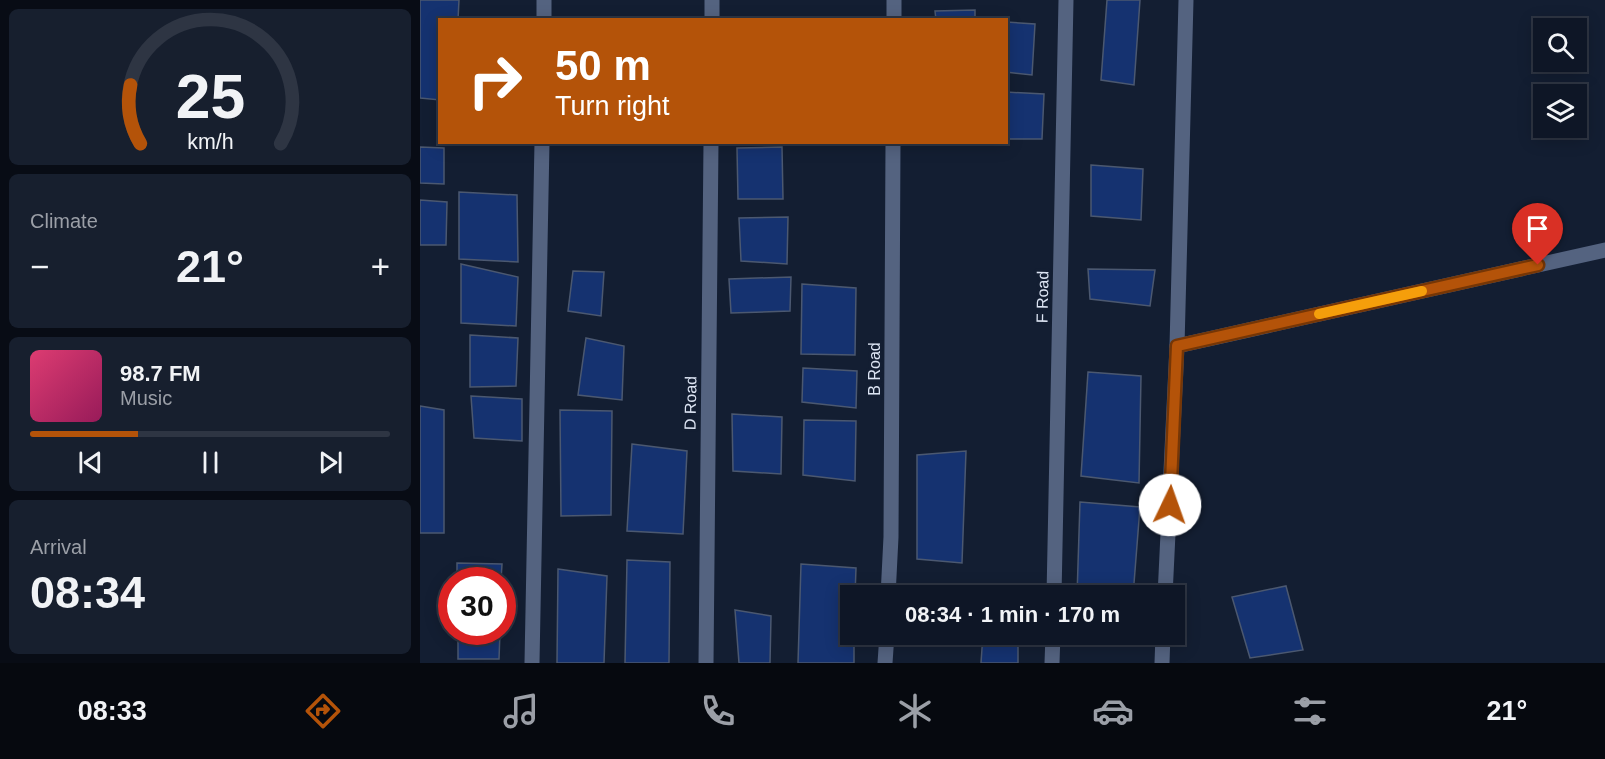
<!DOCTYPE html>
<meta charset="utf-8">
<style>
:root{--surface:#0e1626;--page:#171f2e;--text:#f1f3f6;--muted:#9b9fa7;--line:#2e3543;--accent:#b45309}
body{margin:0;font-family:Helvetica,sans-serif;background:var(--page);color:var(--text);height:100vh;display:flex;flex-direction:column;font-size:22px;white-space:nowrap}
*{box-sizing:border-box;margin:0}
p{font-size:20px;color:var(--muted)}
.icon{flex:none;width:33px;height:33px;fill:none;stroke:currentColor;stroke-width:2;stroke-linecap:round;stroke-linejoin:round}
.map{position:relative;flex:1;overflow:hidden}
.details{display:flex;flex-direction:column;gap:9px;padding:9px;background:#080c15;width:420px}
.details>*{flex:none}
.top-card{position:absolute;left:18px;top:18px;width:570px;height:126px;border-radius:0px;box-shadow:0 3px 15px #0003,0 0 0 2px var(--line);background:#b45309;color:#fff;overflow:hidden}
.controls{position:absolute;left:1113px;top:18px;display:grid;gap:12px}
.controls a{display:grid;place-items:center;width:54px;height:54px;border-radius:0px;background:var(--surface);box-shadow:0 3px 15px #0003,0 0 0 2px var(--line);font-size:30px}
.speed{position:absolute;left:18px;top:567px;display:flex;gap:12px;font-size:30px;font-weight:700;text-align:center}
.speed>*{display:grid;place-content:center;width:78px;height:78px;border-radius:50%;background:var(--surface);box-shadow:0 3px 15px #0003,0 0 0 2px var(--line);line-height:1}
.speed .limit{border:9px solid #d22;background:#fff;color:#111}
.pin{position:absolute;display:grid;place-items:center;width:51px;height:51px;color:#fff;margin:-62px -26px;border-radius:50% 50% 50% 0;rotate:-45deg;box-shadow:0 0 6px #0007}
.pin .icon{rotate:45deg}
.me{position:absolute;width:66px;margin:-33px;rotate:3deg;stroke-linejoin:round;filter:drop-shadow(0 0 4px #0008)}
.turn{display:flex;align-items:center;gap:21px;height:126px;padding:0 18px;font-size:27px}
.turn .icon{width:78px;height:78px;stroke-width:2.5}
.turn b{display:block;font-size:42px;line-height:51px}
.big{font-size:45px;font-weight:800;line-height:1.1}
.details .widget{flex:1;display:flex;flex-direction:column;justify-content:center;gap:9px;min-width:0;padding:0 21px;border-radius:9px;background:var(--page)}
.details .dial{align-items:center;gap:0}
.dial svg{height:156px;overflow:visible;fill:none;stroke:var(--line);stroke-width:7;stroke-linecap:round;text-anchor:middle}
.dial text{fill:var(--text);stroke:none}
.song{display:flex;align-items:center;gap:18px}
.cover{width:72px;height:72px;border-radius:9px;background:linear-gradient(135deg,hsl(340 70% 55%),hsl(330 70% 35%))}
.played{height:6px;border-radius:3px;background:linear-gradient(90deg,var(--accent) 30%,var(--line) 30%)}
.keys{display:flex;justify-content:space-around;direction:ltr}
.heat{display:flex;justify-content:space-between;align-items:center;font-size:33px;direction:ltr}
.trip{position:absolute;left:420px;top:585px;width:345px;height:60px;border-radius:0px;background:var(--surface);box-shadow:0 3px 15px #0003,0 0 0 2px var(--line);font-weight:800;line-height:60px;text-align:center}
.dock{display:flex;height:96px;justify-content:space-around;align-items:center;background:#06090f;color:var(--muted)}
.dock .icon{width:42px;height:42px}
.dock .active{color:var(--accent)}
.dock b{font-size:27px;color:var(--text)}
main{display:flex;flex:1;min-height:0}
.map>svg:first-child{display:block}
</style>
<main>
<section class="details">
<div class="widget dial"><svg viewBox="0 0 100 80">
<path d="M14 69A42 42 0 1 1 86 69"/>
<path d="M14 69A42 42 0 0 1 9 39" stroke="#b45309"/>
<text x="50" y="56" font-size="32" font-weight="700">25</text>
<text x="50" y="72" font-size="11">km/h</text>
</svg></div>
<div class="widget"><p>Climate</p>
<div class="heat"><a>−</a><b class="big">21°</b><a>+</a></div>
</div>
<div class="widget">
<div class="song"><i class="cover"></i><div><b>98.7 FM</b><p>Music</p></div></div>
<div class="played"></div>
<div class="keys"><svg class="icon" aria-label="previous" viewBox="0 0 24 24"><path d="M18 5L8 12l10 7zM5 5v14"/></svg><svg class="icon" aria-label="pause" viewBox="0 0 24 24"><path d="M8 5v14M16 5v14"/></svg><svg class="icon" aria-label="next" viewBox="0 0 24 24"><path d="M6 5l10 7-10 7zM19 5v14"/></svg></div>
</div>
<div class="widget"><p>Arrival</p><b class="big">08:34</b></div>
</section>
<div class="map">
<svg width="1185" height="663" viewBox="0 0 1185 663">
<rect width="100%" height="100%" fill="#131e32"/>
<g fill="#153270" stroke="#4b5870" stroke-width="1.5">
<path d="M0,0H39L38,20H20V100L0,98Z"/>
<path d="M687,0H720L714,85L681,80Z"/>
<path d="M555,10V20H516L515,11Z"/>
<path d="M586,22L615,24L612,75L586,72Z"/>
<path d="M586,92L624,94L622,139H586Z"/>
<path d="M0,147L24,148V184L0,183Z"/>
<path d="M362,147L363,199H318L317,148Z"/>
<path d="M671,165L723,169L721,220L671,216Z"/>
<path d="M39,192L97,195L98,262L39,259Z"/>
<path d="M0,200L27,202L26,245H0Z"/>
<path d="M368,217L367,264L321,261L319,218Z"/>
<path d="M41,264L98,277L96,326L41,323Z"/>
<path d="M668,269L735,270L730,306L670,299Z"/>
<path d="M153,271L184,272L181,316L148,311Z"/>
<path d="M371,277L370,311L311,313L309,279Z"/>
<path d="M382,284L436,288L435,355L381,354Z"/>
<path d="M50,335L98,338L96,386L50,387Z"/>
<path d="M166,338L204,346L202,400L158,395Z"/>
<path d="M383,368L437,371L436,408L382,402Z"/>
<path d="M668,372L721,376L719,483L661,476Z"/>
<path d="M51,396L102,399V441L54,438Z"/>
<path d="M0,406L24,410V533H0Z"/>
<path d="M140,410L192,411L191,515L141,516Z"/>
<path d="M312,414L362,417L361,474L313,471Z"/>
<path d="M384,420L436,421L435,481L383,475Z"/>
<path d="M212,444L267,451L263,534L207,531Z"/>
<path d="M546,451L542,563L497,559V455Z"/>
<path d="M660,502L720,507L713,596H657Z"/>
<path d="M207,560L250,562L249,663H205Z"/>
<path d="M37,563L82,564L81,580H37Z"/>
<path d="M381,564L436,568L435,596H430V634H434V663H378Z"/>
<path d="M138,569L187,576L184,663H137Z"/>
<path d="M866,586L883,650L830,658L812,597Z"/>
<path d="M315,610L351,616L350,663H319Z"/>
<path d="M38,632H80L79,659H38Z"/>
<path d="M563,634H598V663H561Z"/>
</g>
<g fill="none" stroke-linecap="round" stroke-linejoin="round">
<g stroke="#546380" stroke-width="15">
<path d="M124,20V0"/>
<path d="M292,20V0"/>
<path d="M474,20V0"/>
<path d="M757,346L1185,250"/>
<path d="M468,596L471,537L473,142"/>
<path d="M634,596L646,0"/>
<path d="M745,596L757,346L766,0"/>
<path d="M112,663L122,142"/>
<path d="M286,663L291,142"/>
<path d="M465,663L467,634"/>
<path d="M632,663L633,634"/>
<path d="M742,663L743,634"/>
</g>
</g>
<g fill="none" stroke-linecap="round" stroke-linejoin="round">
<defs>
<path id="route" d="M750,505L757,346L1118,265"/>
</defs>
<use href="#route" stroke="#753606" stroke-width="15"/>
<use href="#route" stroke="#b45309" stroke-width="10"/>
<path stroke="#f59e0b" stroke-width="10" d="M899,314L1002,291"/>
</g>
<g text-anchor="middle" stroke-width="6" stroke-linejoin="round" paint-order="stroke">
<g font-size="16" fill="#dce4f3" stroke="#131e32">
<text transform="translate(622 297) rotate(-89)" y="6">F Road</text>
<text transform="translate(454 369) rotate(-90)" y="6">B Road</text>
<text transform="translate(270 403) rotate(-89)" y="6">D Road</text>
</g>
</g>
</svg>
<div class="controls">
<a><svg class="icon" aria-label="search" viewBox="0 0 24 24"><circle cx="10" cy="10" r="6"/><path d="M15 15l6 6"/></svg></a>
<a><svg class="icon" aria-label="layers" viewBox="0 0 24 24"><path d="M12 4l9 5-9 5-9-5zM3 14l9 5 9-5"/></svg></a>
</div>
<div class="speed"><div class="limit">30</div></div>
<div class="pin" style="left:1118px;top:265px;background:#d93025"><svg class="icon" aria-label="arrive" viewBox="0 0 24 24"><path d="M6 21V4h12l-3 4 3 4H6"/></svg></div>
<svg class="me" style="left:750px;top:505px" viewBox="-20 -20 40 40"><circle r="19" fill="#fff"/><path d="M0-13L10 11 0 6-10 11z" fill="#b45309"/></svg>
<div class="trip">08:34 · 1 min · 170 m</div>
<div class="top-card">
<div class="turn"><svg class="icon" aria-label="right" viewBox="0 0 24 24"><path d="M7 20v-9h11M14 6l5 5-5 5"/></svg><div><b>50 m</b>Turn right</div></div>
</div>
</div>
</main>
<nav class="dock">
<b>08:33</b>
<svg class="icon active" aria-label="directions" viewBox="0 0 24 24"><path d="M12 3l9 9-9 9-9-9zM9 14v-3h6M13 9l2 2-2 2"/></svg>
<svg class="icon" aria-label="music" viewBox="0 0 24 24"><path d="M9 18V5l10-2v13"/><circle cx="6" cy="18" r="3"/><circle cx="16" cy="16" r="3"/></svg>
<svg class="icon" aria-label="phone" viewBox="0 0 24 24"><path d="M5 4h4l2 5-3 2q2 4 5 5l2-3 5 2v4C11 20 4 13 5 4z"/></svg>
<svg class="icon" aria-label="climate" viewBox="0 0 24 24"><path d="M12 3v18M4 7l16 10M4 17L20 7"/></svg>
<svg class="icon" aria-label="car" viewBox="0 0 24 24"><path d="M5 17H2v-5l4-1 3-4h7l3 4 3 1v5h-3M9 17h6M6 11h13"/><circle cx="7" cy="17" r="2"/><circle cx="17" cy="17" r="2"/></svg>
<svg class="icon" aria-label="filters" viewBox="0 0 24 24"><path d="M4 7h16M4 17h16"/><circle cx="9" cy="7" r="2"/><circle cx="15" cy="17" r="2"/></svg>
<b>21°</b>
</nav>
